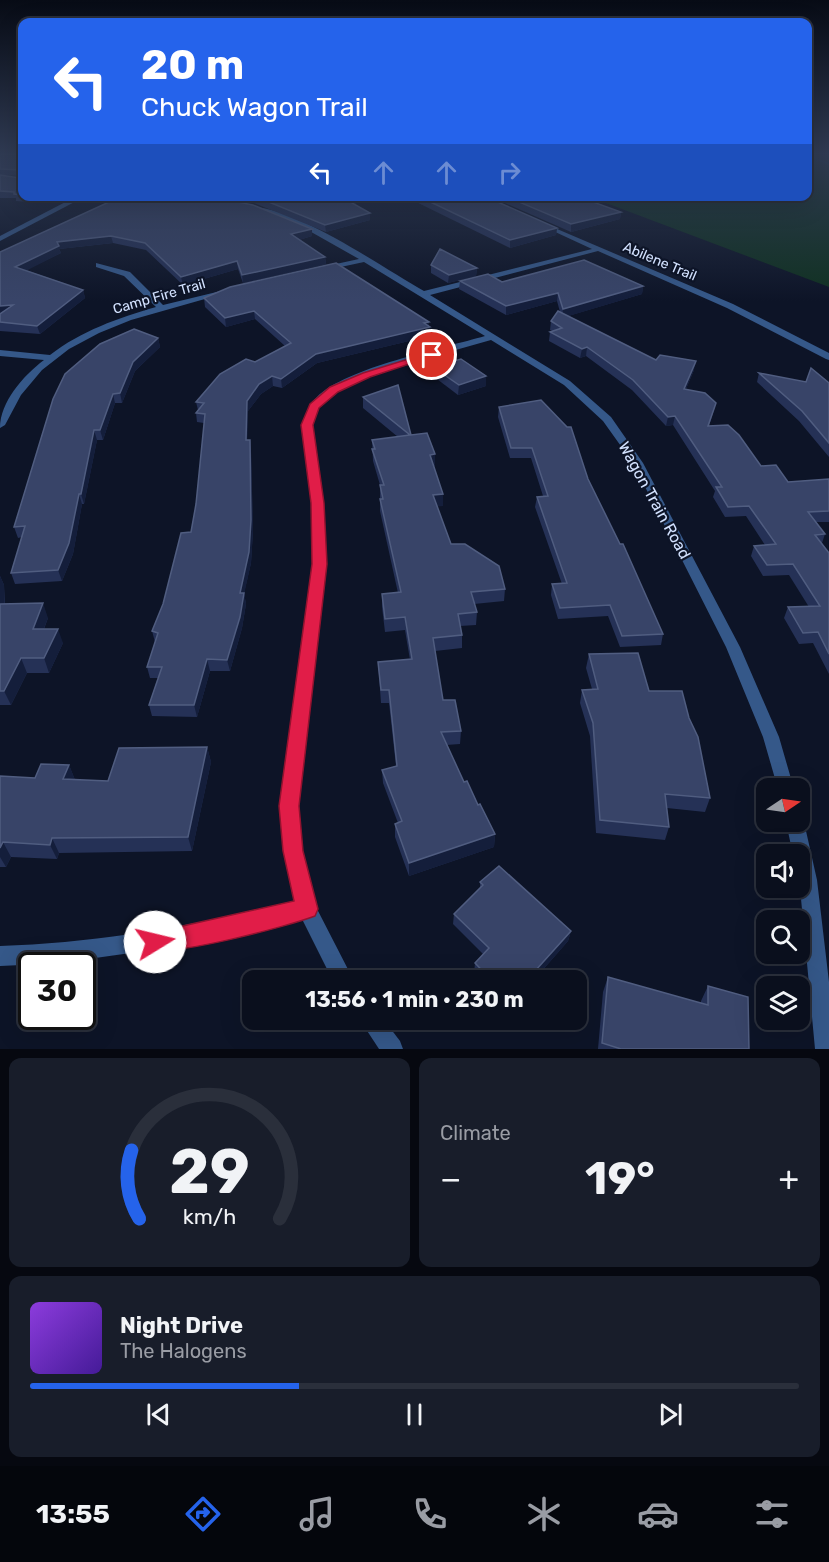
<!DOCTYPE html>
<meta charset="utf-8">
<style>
:root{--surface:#0a0f1d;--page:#181d2a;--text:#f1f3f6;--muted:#999ca4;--line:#2a2f3b;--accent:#2563eb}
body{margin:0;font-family:Rubik,sans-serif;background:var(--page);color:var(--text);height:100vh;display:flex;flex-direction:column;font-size:22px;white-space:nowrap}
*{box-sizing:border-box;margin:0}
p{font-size:20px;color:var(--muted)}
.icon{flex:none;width:33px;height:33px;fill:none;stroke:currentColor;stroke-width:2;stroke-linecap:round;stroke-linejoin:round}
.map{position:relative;height:1049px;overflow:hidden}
.sheet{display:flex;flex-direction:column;gap:9px;padding:9px;background:#060810;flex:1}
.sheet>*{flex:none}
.hud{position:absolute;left:18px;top:18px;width:794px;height:183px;border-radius:12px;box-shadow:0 6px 24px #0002,0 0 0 2px var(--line);background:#2563eb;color:#fff;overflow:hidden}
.needle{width:39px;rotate:77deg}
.controls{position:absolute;left:756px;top:778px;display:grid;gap:12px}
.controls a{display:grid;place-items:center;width:54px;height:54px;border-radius:12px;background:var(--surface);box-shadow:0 6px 24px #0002,0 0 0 2px var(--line);font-size:30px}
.speed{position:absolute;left:18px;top:952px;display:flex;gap:12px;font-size:30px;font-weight:700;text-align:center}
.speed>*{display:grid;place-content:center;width:78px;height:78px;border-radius:50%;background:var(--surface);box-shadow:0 6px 24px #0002,0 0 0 2px var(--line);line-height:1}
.speed .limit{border:3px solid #111;border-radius:9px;background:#fff;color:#111}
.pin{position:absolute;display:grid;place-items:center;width:51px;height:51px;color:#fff;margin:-26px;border:3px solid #fff;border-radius:50%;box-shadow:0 2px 6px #0007}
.me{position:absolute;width:66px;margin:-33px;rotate:81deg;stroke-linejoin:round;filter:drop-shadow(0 0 4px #0008)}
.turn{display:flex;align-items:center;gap:21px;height:126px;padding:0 24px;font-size:27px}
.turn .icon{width:78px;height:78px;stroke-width:2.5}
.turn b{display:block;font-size:42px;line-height:51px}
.lanes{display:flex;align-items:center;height:57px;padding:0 24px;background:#0003;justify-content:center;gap:30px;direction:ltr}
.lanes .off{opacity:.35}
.big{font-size:45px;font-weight:700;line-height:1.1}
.sheet .card{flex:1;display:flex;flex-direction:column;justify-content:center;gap:9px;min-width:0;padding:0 21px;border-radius:12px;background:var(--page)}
.sheet .dial{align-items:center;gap:0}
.dial svg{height:156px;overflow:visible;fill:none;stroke:var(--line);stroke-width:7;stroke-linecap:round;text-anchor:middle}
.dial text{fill:var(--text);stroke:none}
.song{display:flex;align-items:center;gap:18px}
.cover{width:72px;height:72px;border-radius:9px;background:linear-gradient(135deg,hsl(270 70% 55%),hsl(260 70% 35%))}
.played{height:6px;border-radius:3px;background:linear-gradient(90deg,var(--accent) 35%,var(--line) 35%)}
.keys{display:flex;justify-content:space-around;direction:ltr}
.heat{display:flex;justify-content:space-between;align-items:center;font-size:33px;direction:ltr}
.sheet .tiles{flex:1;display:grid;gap:9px;grid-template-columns:1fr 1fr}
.card:last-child{grid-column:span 2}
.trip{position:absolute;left:242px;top:970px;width:345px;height:60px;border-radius:12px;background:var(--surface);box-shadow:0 6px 24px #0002,0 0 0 2px var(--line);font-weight:700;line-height:60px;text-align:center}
.dock{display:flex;height:96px;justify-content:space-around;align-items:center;background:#04060c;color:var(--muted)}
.dock .icon{width:42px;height:42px}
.dock .on{color:var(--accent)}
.dock b{font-size:27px;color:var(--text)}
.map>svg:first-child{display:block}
</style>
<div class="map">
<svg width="829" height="1049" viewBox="0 0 829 1049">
<rect width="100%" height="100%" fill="#0d1427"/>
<path fill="#103121" d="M807,154L829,155V287L590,197L807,196Z"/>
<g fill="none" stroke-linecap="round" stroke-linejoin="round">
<path fill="#063b47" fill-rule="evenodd" d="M807,154L829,163V165L807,156Z"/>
<g fill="#355889" fill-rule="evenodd">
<path d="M252,207C296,207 383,268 424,291L592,249L538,224L543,223L733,304L829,353V360L826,359L727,308L598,251L430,295L570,381L611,417L643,463L740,647L779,737L794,789H778L763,737L726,647L633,463L603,421L564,385L491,340L406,364L359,380L325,399L317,410L312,425L323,503L326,564L298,806L302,851L316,907L354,981H333L302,919C202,942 103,962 0,966V946C101,943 198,924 296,902L284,851L280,806L314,564L311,503L302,425C305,415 309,404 317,397C345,368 444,348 485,336L364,262L322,271V267L359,259L290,220L252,209Z"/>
<path d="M96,263L130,272L163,305L229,289L233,291L131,320L99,333L69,349L42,370L21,395L5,425L0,428C0,402 23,376 44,360L0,356V350L50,355C81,331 118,318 156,307L124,276L96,267Z"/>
<path d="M800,816L804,822L817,880L829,982V1049H815L800,888V855H793L786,822H800Z"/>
<path d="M360,1020H384L400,1041L403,1049H379Z"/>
</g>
<path fill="#355889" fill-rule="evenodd" d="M77,196H86L0,241V236Z"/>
</g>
<g fill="#253156">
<path d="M0,154H22V196H67L43,203L16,201V198H0V175L20,178V176L0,175Z"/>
<path d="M122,196L312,236L299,240L325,257L326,264L243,283L238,269L183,285L146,250L113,243L59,249L61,253L26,270L83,290L85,298L40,334L0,331V252Z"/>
<path d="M224,196H359L355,205L370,220L326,232L254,203Z"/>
<path d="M404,196H484L557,228L556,235L510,248Z"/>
<path d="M489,196H568L621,212L620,219L571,232Z"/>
<path d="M431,265L477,268L476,276L448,283L431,273Z"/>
<path d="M460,281L643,286L642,294L568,316L656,360L694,370L686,389L716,403L709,426L761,466L788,482L829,479V522H816L825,534L822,543L829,553V674L813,643L799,644L784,618L788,607H809L789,575L763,576L751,556L754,546L765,545L746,516L725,517L713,497L715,491L673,425L666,426L632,390L586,356L580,358L549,341L550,332L553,331L550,330L551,321L560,312L557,301L506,315L459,289Z"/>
<path d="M204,298L429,322V326L430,327V336L317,363L282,388L273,386L261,394L248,411L247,440L251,450L253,531L251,563L244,593L246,604L242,628L230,671H210L197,717L152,716L149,705L158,678H150L147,667L155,642L152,631L163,604L191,532L196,504L204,423L197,422L196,413L198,410L196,402L255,362L285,346L255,319L226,327L205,307Z"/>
<path d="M158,338L160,347L135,371L122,403H115L103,440H97L84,504H82L73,554L62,581L15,584L11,573L22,537L18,538L14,527L53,399Z"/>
<path d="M433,367L486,376V386L458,395L433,376Z"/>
<path d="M759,373L806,382L829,383V457L799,421L757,382Z"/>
<path d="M363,397L411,435L435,466H434L443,506H437L451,544L505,589L504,601L474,604L477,612L476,625L460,626L462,635V648L435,651L443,700L461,731L460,744L446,745L464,782L495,834L494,847L409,876L395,837V824L398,823L383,783L382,770L396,766L389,703H381L378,662L410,660L405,630L385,632L382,607V594L398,593L380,511V485L373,461L372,440L398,437L363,408Z"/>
<path d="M499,407L588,479L663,634L661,645L620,647L608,616L558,619L551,595L552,584H562L535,507L537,497L543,496L531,458H510L498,417Z"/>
<path d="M0,576L4,585L5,604L48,618L44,629L63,643L49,673H27L11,705H0Z"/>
<path d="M589,654L649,691L710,798L705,812L667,808L669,827L665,840L596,833L590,736L580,703L582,690L592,689L586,668Z"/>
<path d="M207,747L211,762L192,851L59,853L57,859L11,857L6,867H0V776L35,778L69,765L75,780L108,781Z"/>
<path d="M480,882L571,931L568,941L533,981H481L474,974L475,963L483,954L453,924L454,914L480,889Z"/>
<path d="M608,977L701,1003V1001L708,986L749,1049H598L603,992Z"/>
</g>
<g fill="#141e3b">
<path d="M42,196H67L43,203Z"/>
<path d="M355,196H359L352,210V203Z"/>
<path d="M621,212L620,219L571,232V224Z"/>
<path d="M370,213V220L326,232L325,225Z"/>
<path d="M557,228L556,235L510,248V240Z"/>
<path d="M312,229V236L292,242L291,234Z"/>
<path d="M111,236L113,243L59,249L61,253L18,275L15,267L57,242Z"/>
<path d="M325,257L326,264L243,283L242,275Z"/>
<path d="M237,261L238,269L183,285L181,277Z"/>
<path d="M477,268L476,276L448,283L449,275Z"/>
<path d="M643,286L642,294L562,318L563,309Z"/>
<path d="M83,290L85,298L40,334L37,326Z"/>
<path d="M558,293L557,301L506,315V306Z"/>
<path d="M13,305L0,315V306Z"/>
<path d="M254,311L255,319L226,327L225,318Z"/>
<path d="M429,322V327H430V336L317,363L282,388L281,379L316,354Z"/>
<path d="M158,338L160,347L135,371L122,403L120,393L133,362Z"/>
<path d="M587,347L586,356L580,358L582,349Z"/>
<path d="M696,361L694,370L682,398L684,389Z"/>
<path d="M272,376L273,386L261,394L248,411L247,450L246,440L247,401L259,384Z"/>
<path d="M486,376V386L458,395L459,385Z"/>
<path d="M113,394L115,403L103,440L100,430Z"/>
<path d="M675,416L673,425L666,426L668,417Z"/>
<path d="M94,430L97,440L84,504L81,494Z"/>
<path d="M250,440L251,450L253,531L251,563L242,604L240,593Z"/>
<path d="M435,454V466L430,467V455Z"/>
<path d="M79,494L82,504L73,554L62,581L58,570Z"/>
<path d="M443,494V506L433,507V495Z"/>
<path d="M0,576L4,585L5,618L0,606Z"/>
<path d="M244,593L246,604L242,628L230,671L227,660Z"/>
<path d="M43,603L48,618L38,643L33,629Z"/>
<path d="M58,629L63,643L49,673L44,658Z"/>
<path d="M21,658L27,673L11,705L4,691Z"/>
<path d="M207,659L210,671L197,717L194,705Z"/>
<path d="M207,747L211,762L192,851L188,837Z"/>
<path d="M69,765L75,780L63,779Z"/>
<path d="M495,834L494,847L409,876V863Z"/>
<path d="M52,838L59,853L57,859L50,845Z"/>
<path d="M3,842L11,857L6,867L0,857V848Z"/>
<path d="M571,931L568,941L533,981H526Z"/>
</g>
<g fill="#384468" stroke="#505d80" stroke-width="1.5">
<path d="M0,154H22V195L14,194V192L0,191V175L20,178L22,170L0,169Z"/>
<path d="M122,196H208L253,205L312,229L291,234L325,257L242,275L237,261L181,277L145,243L111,236L57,242L59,246L15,267L83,290L37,326L0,322V314L13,305L0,306V252Z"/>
<path d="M254,196H355L352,203L370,213L325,225Z"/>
<path d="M418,196H484L557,228L510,240Z"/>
<path d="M505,196H568L578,200L585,199L621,212L571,224Z"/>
<path d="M440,249L477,268L449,275L431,265Z"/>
<path d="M584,260L643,286L563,309L558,293L506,306L460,281L488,274L502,282Z"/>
<path d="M336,263L429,322L424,323L430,327L316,354L281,379L272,376L259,384L247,401L246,440H250L251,520L249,552L240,593H244L240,617L227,660L207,659L194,705H149L162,667H147L158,633L152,631L163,604L181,533L191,532L196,504L205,414L196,413L204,403L196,402L220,374L246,359L255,362L291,343L254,311L225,318L204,298L230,287Z"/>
<path d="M558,311L656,360L660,355L696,361L684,389L705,393L716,403L708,426L728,425L739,435L761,466L776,465L788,482L829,479V511L808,512L825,534L815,535L829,553V654L818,632L803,633L788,607L820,606L793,564L767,565L754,546L776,544L749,506L728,507L716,487H722L675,416L668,417L633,380L587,347L582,349L550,332L562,328L551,321Z"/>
<path d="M134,329L158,338L133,362L120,393L113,394L100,430H94L81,494H79L69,543L58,570L11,573L25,526L14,527L53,399L65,374L100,344Z"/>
<path d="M461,359L486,376L459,385L433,367Z"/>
<path d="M811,368L829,383V443L802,411L759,373L806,382Z"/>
<path d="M398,385L411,435L427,433L435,454L430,455L443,494L433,495L451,544H465L499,566L505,589L471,592L477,612L458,614L462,635L433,638L443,700H455L461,731L441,732L464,782L467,781L478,805L480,804L495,834L409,863L395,824L402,821L382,770L397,766L389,690H381L378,662L412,659L405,617L385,619L382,594L401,592L380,499H383L380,485H384L372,449H375L372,440L410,435L363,397Z"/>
<path d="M541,400L567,427H571L588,479L620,544H623L663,634L622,636L610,605L560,608L552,584L567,583L537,497L548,496L532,448H511L499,407Z"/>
<path d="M43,603L33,629H58L44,658H21L4,691H0V604Z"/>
<path d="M638,653L649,691H682L689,718L698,737L710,798L665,794L669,827L600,820L593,723L582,690L598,689L589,654Z"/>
<path d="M207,747L188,837L52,838L50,845L3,842L0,848V776L35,778L41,764L69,765L63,779L108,781L119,748Z"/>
<path d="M499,866L571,931L526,981H492L475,963L489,948L454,914L483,885L480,882Z"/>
<path d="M608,977L708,1005V986L748,997L749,1049H621L602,1043Z"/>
</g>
<linearGradient id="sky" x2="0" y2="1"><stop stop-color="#070b15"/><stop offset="0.51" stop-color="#2f3a52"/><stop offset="1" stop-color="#2f3a52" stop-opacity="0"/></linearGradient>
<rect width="829" height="301" fill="url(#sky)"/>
<path fill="#e11d48" stroke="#92132f" stroke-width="1.5" d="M428,353L437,355L370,377L338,392L319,408L313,425L324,503L327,564L299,806L303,851L318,909L315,916C289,926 169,958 147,949L144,942L147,934L294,901L283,851L279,806L312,564L311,503L301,425L310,404L330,387L363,373Z"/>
<g text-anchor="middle" stroke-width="4.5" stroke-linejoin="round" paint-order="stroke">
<g font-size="14" fill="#d3e2ff" stroke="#0d1427">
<text transform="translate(660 261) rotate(23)" y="5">Abilene Trail</text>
<text transform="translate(159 296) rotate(-16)" y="5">Camp Fire Trail</text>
</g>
<g font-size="16" fill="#d3e2ff" stroke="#0d1427">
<text transform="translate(655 500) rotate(61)" y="6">Wagon Train Road</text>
</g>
</g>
</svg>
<div class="controls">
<a><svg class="needle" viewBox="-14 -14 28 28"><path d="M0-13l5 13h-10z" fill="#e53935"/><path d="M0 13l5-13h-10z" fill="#999ca4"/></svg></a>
<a><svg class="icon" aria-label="sound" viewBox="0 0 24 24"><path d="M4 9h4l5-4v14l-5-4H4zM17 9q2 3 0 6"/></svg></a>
<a><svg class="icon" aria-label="search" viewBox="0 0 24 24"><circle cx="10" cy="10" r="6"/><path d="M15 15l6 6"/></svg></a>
<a><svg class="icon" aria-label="layers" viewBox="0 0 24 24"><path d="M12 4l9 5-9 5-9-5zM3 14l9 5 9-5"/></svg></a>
</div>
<div class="speed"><div class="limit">30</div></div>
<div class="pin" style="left:432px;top:355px;background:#d93025"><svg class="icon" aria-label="arrive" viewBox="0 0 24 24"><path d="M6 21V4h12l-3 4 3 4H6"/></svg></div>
<svg class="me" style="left:155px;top:942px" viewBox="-20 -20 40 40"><circle r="19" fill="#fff"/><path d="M0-13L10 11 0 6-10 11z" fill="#e11d48"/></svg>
<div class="trip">13:56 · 1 min · 230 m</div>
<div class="hud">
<div class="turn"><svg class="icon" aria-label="left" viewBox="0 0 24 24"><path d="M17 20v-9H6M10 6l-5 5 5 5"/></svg><div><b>20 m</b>Chuck Wagon Trail</div></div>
<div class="lanes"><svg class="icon" aria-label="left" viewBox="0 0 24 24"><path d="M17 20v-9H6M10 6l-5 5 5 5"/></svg><svg class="icon off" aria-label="ahead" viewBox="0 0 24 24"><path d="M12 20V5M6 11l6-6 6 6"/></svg><svg class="icon off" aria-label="ahead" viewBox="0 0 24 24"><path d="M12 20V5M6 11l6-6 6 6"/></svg><svg class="icon off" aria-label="right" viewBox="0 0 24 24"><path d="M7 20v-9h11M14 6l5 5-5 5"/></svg></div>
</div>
</div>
<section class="sheet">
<div class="tiles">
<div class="card dial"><svg viewBox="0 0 100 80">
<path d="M14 69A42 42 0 1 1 86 69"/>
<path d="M14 69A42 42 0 0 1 10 34" stroke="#2563eb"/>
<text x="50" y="56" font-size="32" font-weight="700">29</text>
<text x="50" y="72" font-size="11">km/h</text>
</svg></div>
<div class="card"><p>Climate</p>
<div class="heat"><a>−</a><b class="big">19°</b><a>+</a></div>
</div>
<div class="card">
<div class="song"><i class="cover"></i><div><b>Night Drive</b><p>The Halogens</p></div></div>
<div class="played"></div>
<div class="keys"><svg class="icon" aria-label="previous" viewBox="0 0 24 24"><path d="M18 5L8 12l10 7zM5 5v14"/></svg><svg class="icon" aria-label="pause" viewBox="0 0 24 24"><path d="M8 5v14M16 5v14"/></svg><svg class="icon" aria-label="next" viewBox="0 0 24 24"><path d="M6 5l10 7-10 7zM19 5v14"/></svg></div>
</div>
</div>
</section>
<nav class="dock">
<b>13:55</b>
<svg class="icon on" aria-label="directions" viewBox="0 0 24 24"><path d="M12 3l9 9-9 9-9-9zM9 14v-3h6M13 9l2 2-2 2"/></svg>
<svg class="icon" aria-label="music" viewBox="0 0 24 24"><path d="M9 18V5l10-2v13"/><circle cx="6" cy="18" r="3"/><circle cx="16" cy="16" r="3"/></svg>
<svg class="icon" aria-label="phone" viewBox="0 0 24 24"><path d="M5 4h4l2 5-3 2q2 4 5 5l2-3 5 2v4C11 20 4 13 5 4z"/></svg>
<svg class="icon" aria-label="climate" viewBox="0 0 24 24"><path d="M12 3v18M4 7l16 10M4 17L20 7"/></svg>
<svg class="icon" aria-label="car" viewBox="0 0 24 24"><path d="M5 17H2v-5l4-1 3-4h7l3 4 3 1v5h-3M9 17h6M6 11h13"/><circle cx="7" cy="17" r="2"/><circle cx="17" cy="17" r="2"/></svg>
<svg class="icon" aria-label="filters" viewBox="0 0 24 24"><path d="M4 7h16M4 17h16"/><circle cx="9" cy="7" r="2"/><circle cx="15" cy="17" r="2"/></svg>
</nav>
